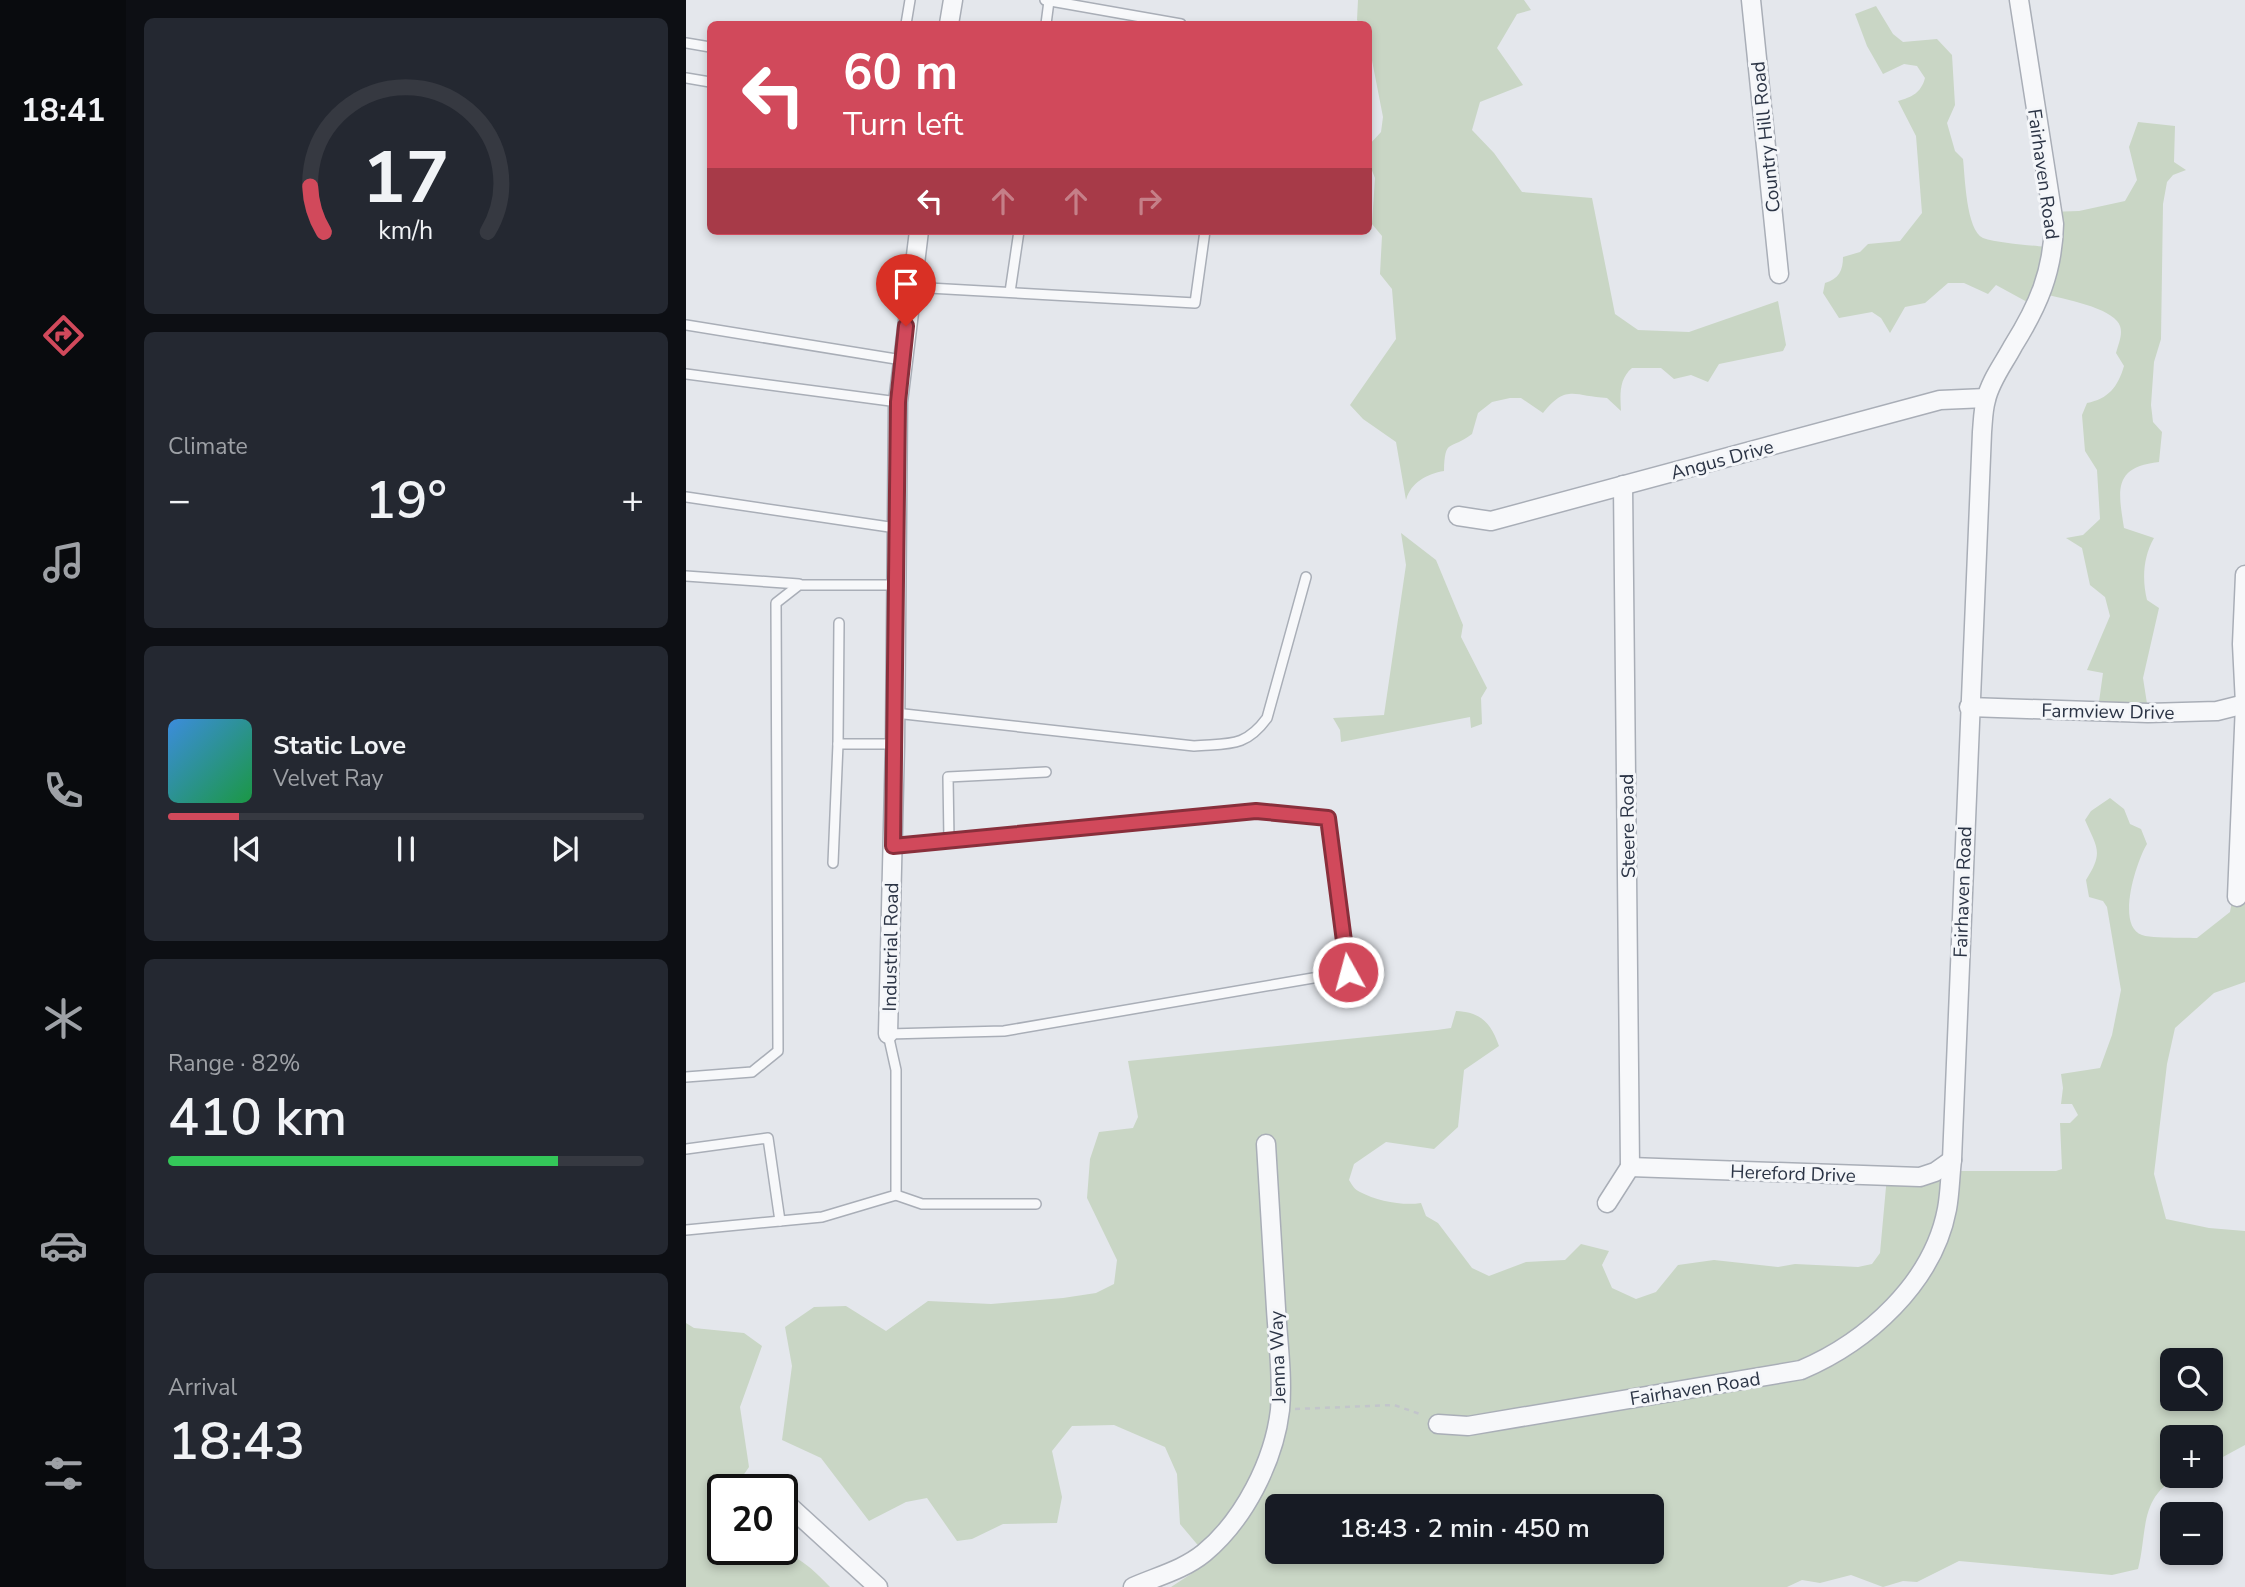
<!DOCTYPE html>
<meta charset="utf-8">
<style>
:root{--surface:#171b24;--page:#242831;--text:#f1f3f6;--muted:#9ea1a6;--line:#363941;--accent:#d1495b}
body{margin:0;font-family:"Nunito Sans",sans-serif;background:var(--page);color:var(--text);height:100vh;display:flex;flex-direction:column;font-size:26px;white-space:nowrap}
*{box-sizing:border-box;margin:0}
p{font-size:23px;color:var(--muted)}
.icon{flex:none;width:38px;height:38px;fill:none;stroke:currentColor;stroke-width:2;stroke-linecap:round;stroke-linejoin:round}
.map{position:relative;flex:1;overflow:hidden}
.side{display:flex;flex-direction:column;gap:18px;padding:18px;background:#0d0f14;width:560px}
.side>*{flex:none}
.hud{position:absolute;left:21px;top:21px;width:665px;height:214px;border-radius:10px;box-shadow:0 4px 10px #0003;background:#d1495b;color:#fff;overflow:hidden}
.controls{position:absolute;left:1474px;top:1348px;display:grid;gap:14px}
.controls a{display:grid;place-items:center;width:63px;height:63px;border-radius:10px;background:var(--surface);box-shadow:0 4px 10px #0003;font-size:35px}
.speed{position:absolute;left:21px;top:1474px;display:flex;gap:14px;font-size:35px;font-weight:700;text-align:center}
.speed>*{display:grid;place-content:center;width:91px;height:91px;border-radius:50%;background:var(--surface);box-shadow:0 4px 10px #0003;line-height:1}
.speed .limit{border:4px solid #111;border-radius:10px;background:#fff;color:#111}
.pin{position:absolute;display:grid;place-items:center;width:60px;height:60px;color:#fff;margin:-72px -30px;border-radius:50% 50% 50% 0;rotate:-45deg;box-shadow:0 0 7px #0007}
.pin .icon{rotate:45deg}
.me{position:absolute;width:77px;margin:-38px;rotate:353deg;stroke-linejoin:round;filter:drop-shadow(0 0 5px #0008)}
.turn{display:flex;align-items:center;gap:24px;height:147px;padding:0 21px;font-size:32px}
.turn .icon{width:91px;height:91px;stroke-width:2.5}
.turn b{display:block;font-size:49px;line-height:60px}
.lanes{display:flex;align-items:center;height:66px;padding:0 21px;background:#0003;justify-content:center;gap:35px;direction:ltr}
.lanes .off{opacity:.35}
.big{font-size:52px;font-weight:600;line-height:1.1}
.side .card{flex:1;display:flex;flex-direction:column;justify-content:center;gap:10px;min-width:0;padding:0 24px;border-radius:10px;background:var(--page)}
.side .dial{align-items:center;gap:0}
.dial svg{height:182px;overflow:visible;fill:none;stroke:var(--line);stroke-width:7;stroke-linecap:round;text-anchor:middle}
.dial text{fill:var(--text);stroke:none}
.song{display:flex;align-items:center;gap:21px}
.cover{width:84px;height:84px;border-radius:10px;background:linear-gradient(135deg,hsl(210 70% 55%),hsl(140 70% 35%))}
.played{height:7px;border-radius:4px;background:linear-gradient(90deg,var(--accent) 15%,var(--line) 15%)}
.keys{display:flex;justify-content:space-around;direction:ltr}
.heat{display:flex;justify-content:space-between;align-items:center;font-size:38px;direction:ltr}
.charge{height:10px;border-radius:5px;background:linear-gradient(90deg,#34c759 82%,var(--line) 0)}
.trip{position:absolute;left:579px;top:1494px;width:399px;height:70px;border-radius:10px;background:var(--surface);box-shadow:0 4px 10px #0003;font-weight:600;line-height:70px;text-align:center}
main{display:flex;flex:1;min-height:0}
.tabs{display:flex;flex-direction:column;width:126px;justify-content:space-around;align-items:center;background:#090b0e;color:var(--muted)}
.tabs .icon{width:49px;height:49px}
.tabs .selected{color:var(--accent)}
.tabs b{font-size:32px;color:var(--text)}
.map>svg:first-child{display:block}
</style>
<main>
<nav class="tabs">
<b>18:41</b>
<svg class="icon selected" aria-label="directions" viewBox="0 0 24 24"><path d="M12 3l9 9-9 9-9-9zM9 14v-3h6M13 9l2 2-2 2"/></svg>
<svg class="icon" aria-label="music" viewBox="0 0 24 24"><path d="M9 18V5l10-2v13"/><circle cx="6" cy="18" r="3"/><circle cx="16" cy="16" r="3"/></svg>
<svg class="icon" aria-label="phone" viewBox="0 0 24 24"><path d="M5 4h4l2 5-3 2q2 4 5 5l2-3 5 2v4C11 20 4 13 5 4z"/></svg>
<svg class="icon" aria-label="climate" viewBox="0 0 24 24"><path d="M12 3v18M4 7l16 10M4 17L20 7"/></svg>
<svg class="icon" aria-label="car" viewBox="0 0 24 24"><path d="M5 17H2v-5l4-1 3-4h7l3 4 3 1v5h-3M9 17h6M6 11h13"/><circle cx="7" cy="17" r="2"/><circle cx="17" cy="17" r="2"/></svg>
<svg class="icon" aria-label="filters" viewBox="0 0 24 24"><path d="M4 7h16M4 17h16"/><circle cx="9" cy="7" r="2"/><circle cx="15" cy="17" r="2"/></svg>
</nav>
<section class="side">
<div class="card dial"><svg viewBox="0 0 100 80">
<path d="M14 69A42 42 0 1 1 86 69"/>
<path d="M14 69A42 42 0 0 1 8 49" stroke="#d1495b"/>
<text x="50" y="56" font-size="32" font-weight="700">17</text>
<text x="50" y="72" font-size="11">km/h</text>
</svg></div>
<div class="card"><p>Climate</p>
<div class="heat"><a>−</a><b class="big">19°</b><a>+</a></div>
</div>
<div class="card">
<div class="song"><i class="cover"></i><div><b>Static Love</b><p>Velvet Ray</p></div></div>
<div class="played"></div>
<div class="keys"><svg class="icon" aria-label="previous" viewBox="0 0 24 24"><path d="M18 5L8 12l10 7zM5 5v14"/></svg><svg class="icon" aria-label="pause" viewBox="0 0 24 24"><path d="M8 5v14M16 5v14"/></svg><svg class="icon" aria-label="next" viewBox="0 0 24 24"><path d="M6 5l10 7-10 7zM19 5v14"/></svg></div>
</div>
<div class="card"><p>Range · 82%</p><b class="big">410 km</b><div class="charge"></div></div>
<div class="card"><p>Arrival</p><b class="big">18:43</b></div>
</section>
<div class="map">
<svg width="1559" height="1587" viewBox="0 0 1559 1587">
<rect width="100%" height="100%" fill="#e4e7ec"/>
<g fill="#c9d6c5" fill-rule="evenodd">
<path d="M672,0H838L845,10L831,14L811,48L837,85L794,102L786,130L808,153L836,192L906,198L929,314L952,330L1003,332L1092,301L1100,345L1097,351L1033,364L1022,382L1005,375L988,379L975,368H946C933,379 934,394 935,411L921,398C889,397 881,383 857,413L835,398H824L806,402L792,413L786,434C764,451 759,437 758,471C741,474 725,482 720,500L710,442L677,419L664,405L710,339L706,289L694,274L696,236L686,224L689,178L683,163V145L695,132L697,117L683,45L682,24H674L671,20Z"/>
<path d="M1190,6L1207,34L1217,42L1251,39L1266,55L1269,105L1261,123L1269,151L1277,159C1279,176 1280,230 1297,238C1311,243 1343,245 1359,247L1362,212L1393,211L1439,201L1451,180L1443,147L1452,122L1489,126L1488,162L1500,170L1487,175L1481,182L1477,204L1475,339L1468,362L1465,405L1467,422L1476,432L1473,462C1427,467 1432,490 1438,528L1468,538C1457,557 1456,580 1461,600L1473,608L1457,678L1462,710L1412,709L1417,673L1401,670L1424,616L1419,597L1404,585L1396,548L1380,538L1397,535L1414,519L1411,470L1399,451L1396,415L1401,403C1422,399 1432,387 1438,366L1430,353C1433,342 1439,330 1431,321C1419,306 1371,297 1352,293L1343,303L1310,285L1302,294L1278,283H1262L1239,303L1219,307L1204,333L1195,318L1186,312L1153,318L1137,293L1139,283C1153,279 1157,270 1157,257L1174,252L1182,244L1214,241L1236,213L1230,136L1212,101C1226,97 1235,93 1239,78L1231,66L1218,64L1197,74L1181,46L1169,14Z"/>
<path d="M715,533L750,560L777,625L775,637L801,688L795,698L796,724L785,728L784,717L655,742L654,730L647,718L698,715L720,565Z"/>
<path d="M1424,798L1438,809L1444,824L1455,829L1461,844C1451,860 1429,926 1456,935C1468,939 1497,937 1511,938L1544,912L1549,886L1559,888V982L1528,993L1489,1028L1481,1064L1468,1174L1480,1219L1523,1228L1559,1231V1445L1524,1464V1437H1486V1475H1498C1452,1493 1462,1531 1452,1569L1426,1575L1273,1561L1231,1582L1217,1581L1197,1587L1165,1575L1134,1583L1116,1580L1101,1587H485L505,1574L521,1556L494,1524L491,1474L479,1447L428,1425L386,1426L366,1451L376,1497L371,1523L317,1524L286,1539L271,1541L241,1498L220,1502L183,1521L135,1458L96,1440L106,1366L99,1327L128,1307L160,1306L200,1331L242,1301L305,1304L377,1298L410,1293L428,1284L431,1260L401,1198L404,1159L413,1132L447,1128L452,1117L442,1061L751,1030L765,1028L770,1011C795,1012 805,1023 813,1046L778,1070L772,1127L748,1149L700,1142L668,1164L663,1180C666,1185 669,1190 674,1192C691,1201 717,1206 735,1203L740,1216L752,1223L786,1268L803,1276L840,1262L879,1260L895,1244L923,1251L916,1265L926,1288L950,1299L970,1292L992,1265L1028,1260L1092,1267L1109,1264L1172,1267L1186,1264L1194,1253L1201,1176L1267,1171H1370L1376,1169L1374,1123H1384L1392,1115L1386,1104H1375L1377,1088L1375,1074L1414,1068L1426,1035L1435,990L1421,907L1417,901L1403,897L1400,880C1418,852 1411,848 1399,820L1405,811ZM1486,1360H1524V1398H1486ZM592,1507H966V1552H592Z"/>
<path d="M0,1323L8,1328L58,1333L76,1346L54,1407L63,1467L48,1489H37V1549C91,1549 105,1545 144,1587H0Z"/>
</g>
<g fill="none" stroke-linecap="round" stroke-linejoin="round">
<defs>
<g id="service">
<path d="M359,0L495,24"/>
<path d="M220,24L224,0"/>
<path d="M360,24L363,1"/>
<path d="M0,43L24,47"/>
<path d="M0,78L24,82"/>
<path d="M225,287L509,303L519,231"/>
<path d="M324,292L333,231"/>
<path d="M0,325L216,360"/>
<path d="M0,374L212,402"/>
<path d="M0,497L210,528"/>
<path d="M0,576L113,584"/>
<path d="M209,713L508,746C543,743 559,748 581,718L620,577"/>
<path d="M152,744L153,623"/>
<path d="M263,840L262,777L360,772"/>
<path d="M147,863L152,744H209"/>
<path d="M0,1077L66,1072L92,1051L90,603L113,585H210"/>
<path d="M0,1149L82,1138L94,1221"/>
<path d="M210,1195L236,1204H350"/>
<path d="M0,1230L136,1217L210,1195V1070L202,1034L318,1031L662,972L642,818L570,812L207,846"/>
</g>
<g id="minor">
<path d="M1065,0L1093,274"/>
<path d="M263,24L267,0"/>
<path d="M937,485L944,1167"/>
<path d="M772,516L805,521L1254,400L1300,398"/>
<path d="M1283,707L1462,713L1531,711L1559,704"/>
<path d="M1551,897L1559,704L1556,644L1559,575"/>
<path d="M202,1034L209,744L212,402L233,231"/>
<path d="M944,1167L1234,1177L1249,1172L1266,1160"/>
<path d="M921,1203L944,1167"/>
<path d="M752,1424L782,1426L1115,1370C1181,1342 1247,1283 1261,1209C1264,1193 1264,1176 1266,1160L1296,432C1297,421 1297,410 1300,400C1304,381 1318,363 1327,346C1352,306 1367,272 1368,224L1333,0"/>
<path d="M101,1504L192,1587"/>
<path d="M447,1587C472,1576 497,1570 518,1553C558,1520 588,1461 594,1410C597,1377 592,1342 590,1309C587,1254 583,1199 580,1144"/>
</g>
</defs>
<use href="#service" stroke="#a9aeb7" stroke-width="12"/>
<use href="#minor" stroke="#a9aeb7" stroke-width="21"/>
<path stroke="#c2c5cb" stroke-width="2.5" stroke-dasharray="5 5" stroke-linecap="butt" d="M609,1409L708,1405L737,1415"/>
<use href="#service" stroke="#f7f8fa" stroke-width="9"/>
<use href="#minor" stroke="#f7f8fa" stroke-width="18"/>
</g>
<g fill="none" stroke-linecap="round" stroke-linejoin="round">
<defs>
<path id="route" d="M220,326L212,402L207,846L570,811L642,818L662,972"/>
</defs>
<use href="#route" stroke="#882f3b" stroke-width="18"/>
<use href="#route" stroke="#d1495b" stroke-width="12"/>
</g>
<g text-anchor="middle" stroke-width="6" stroke-linejoin="round" paint-order="stroke">
<g font-size="19" fill="#2b3445" stroke="#f4f6f9">
<text transform="translate(1079 137) rotate(-96)" y="7">Country Hill Road</text>
<text transform="translate(1358 174) rotate(82)" y="7">Fairhaven Road</text>
<text transform="translate(1036 459) rotate(-15)" y="7">Angus Drive</text>
<text transform="translate(1422 711) rotate(1)" y="7">Farmview Drive</text>
<text transform="translate(941 826) rotate(-91)" y="7">Steere Road</text>
<text transform="translate(1276 892) rotate(-88)" y="7">Fairhaven Road</text>
<text transform="translate(204 947) rotate(-89)" y="7">Industrial Road</text>
<text transform="translate(1107 1173) rotate(2)" y="7">Hereford Drive</text>
<text transform="translate(591 1357) rotate(-92)" y="7">Jenna Way</text>
<text transform="translate(1009 1388) rotate(-9)" y="7">Fairhaven Road</text>
</g>
</g>
</svg>
<div class="controls">
<a><svg class="icon" aria-label="search" viewBox="0 0 24 24"><circle cx="10" cy="10" r="6"/><path d="M15 15l6 6"/></svg></a>
<a>+</a>
<a>−</a>
</div>
<div class="speed"><div class="limit">20</div></div>
<div class="pin" style="left:220px;top:326px;background:#d93025"><svg class="icon" aria-label="arrive" viewBox="0 0 24 24"><path d="M6 21V4h12l-3 4 3 4H6"/></svg></div>
<svg class="me" style="left:662px;top:972px" viewBox="-20 -20 40 40"><circle r="17" fill="#d1495b" stroke="#fff" stroke-width="3"/><path d="M0-11L8 9 0 5-8 9z" fill="#fff"/></svg>
<div class="trip">18:43 · 2 min · 450 m</div>
<div class="hud">
<div class="turn"><svg class="icon" aria-label="left" viewBox="0 0 24 24"><path d="M17 20v-9H6M10 6l-5 5 5 5"/></svg><div><b>60 m</b>Turn left</div></div>
<div class="lanes"><svg class="icon" aria-label="left" viewBox="0 0 24 24"><path d="M17 20v-9H6M10 6l-5 5 5 5"/></svg><svg class="icon off" aria-label="ahead" viewBox="0 0 24 24"><path d="M12 20V5M6 11l6-6 6 6"/></svg><svg class="icon off" aria-label="ahead" viewBox="0 0 24 24"><path d="M12 20V5M6 11l6-6 6 6"/></svg><svg class="icon off" aria-label="right" viewBox="0 0 24 24"><path d="M7 20v-9h11M14 6l5 5-5 5"/></svg></div>
</div>
</div>
</main>
